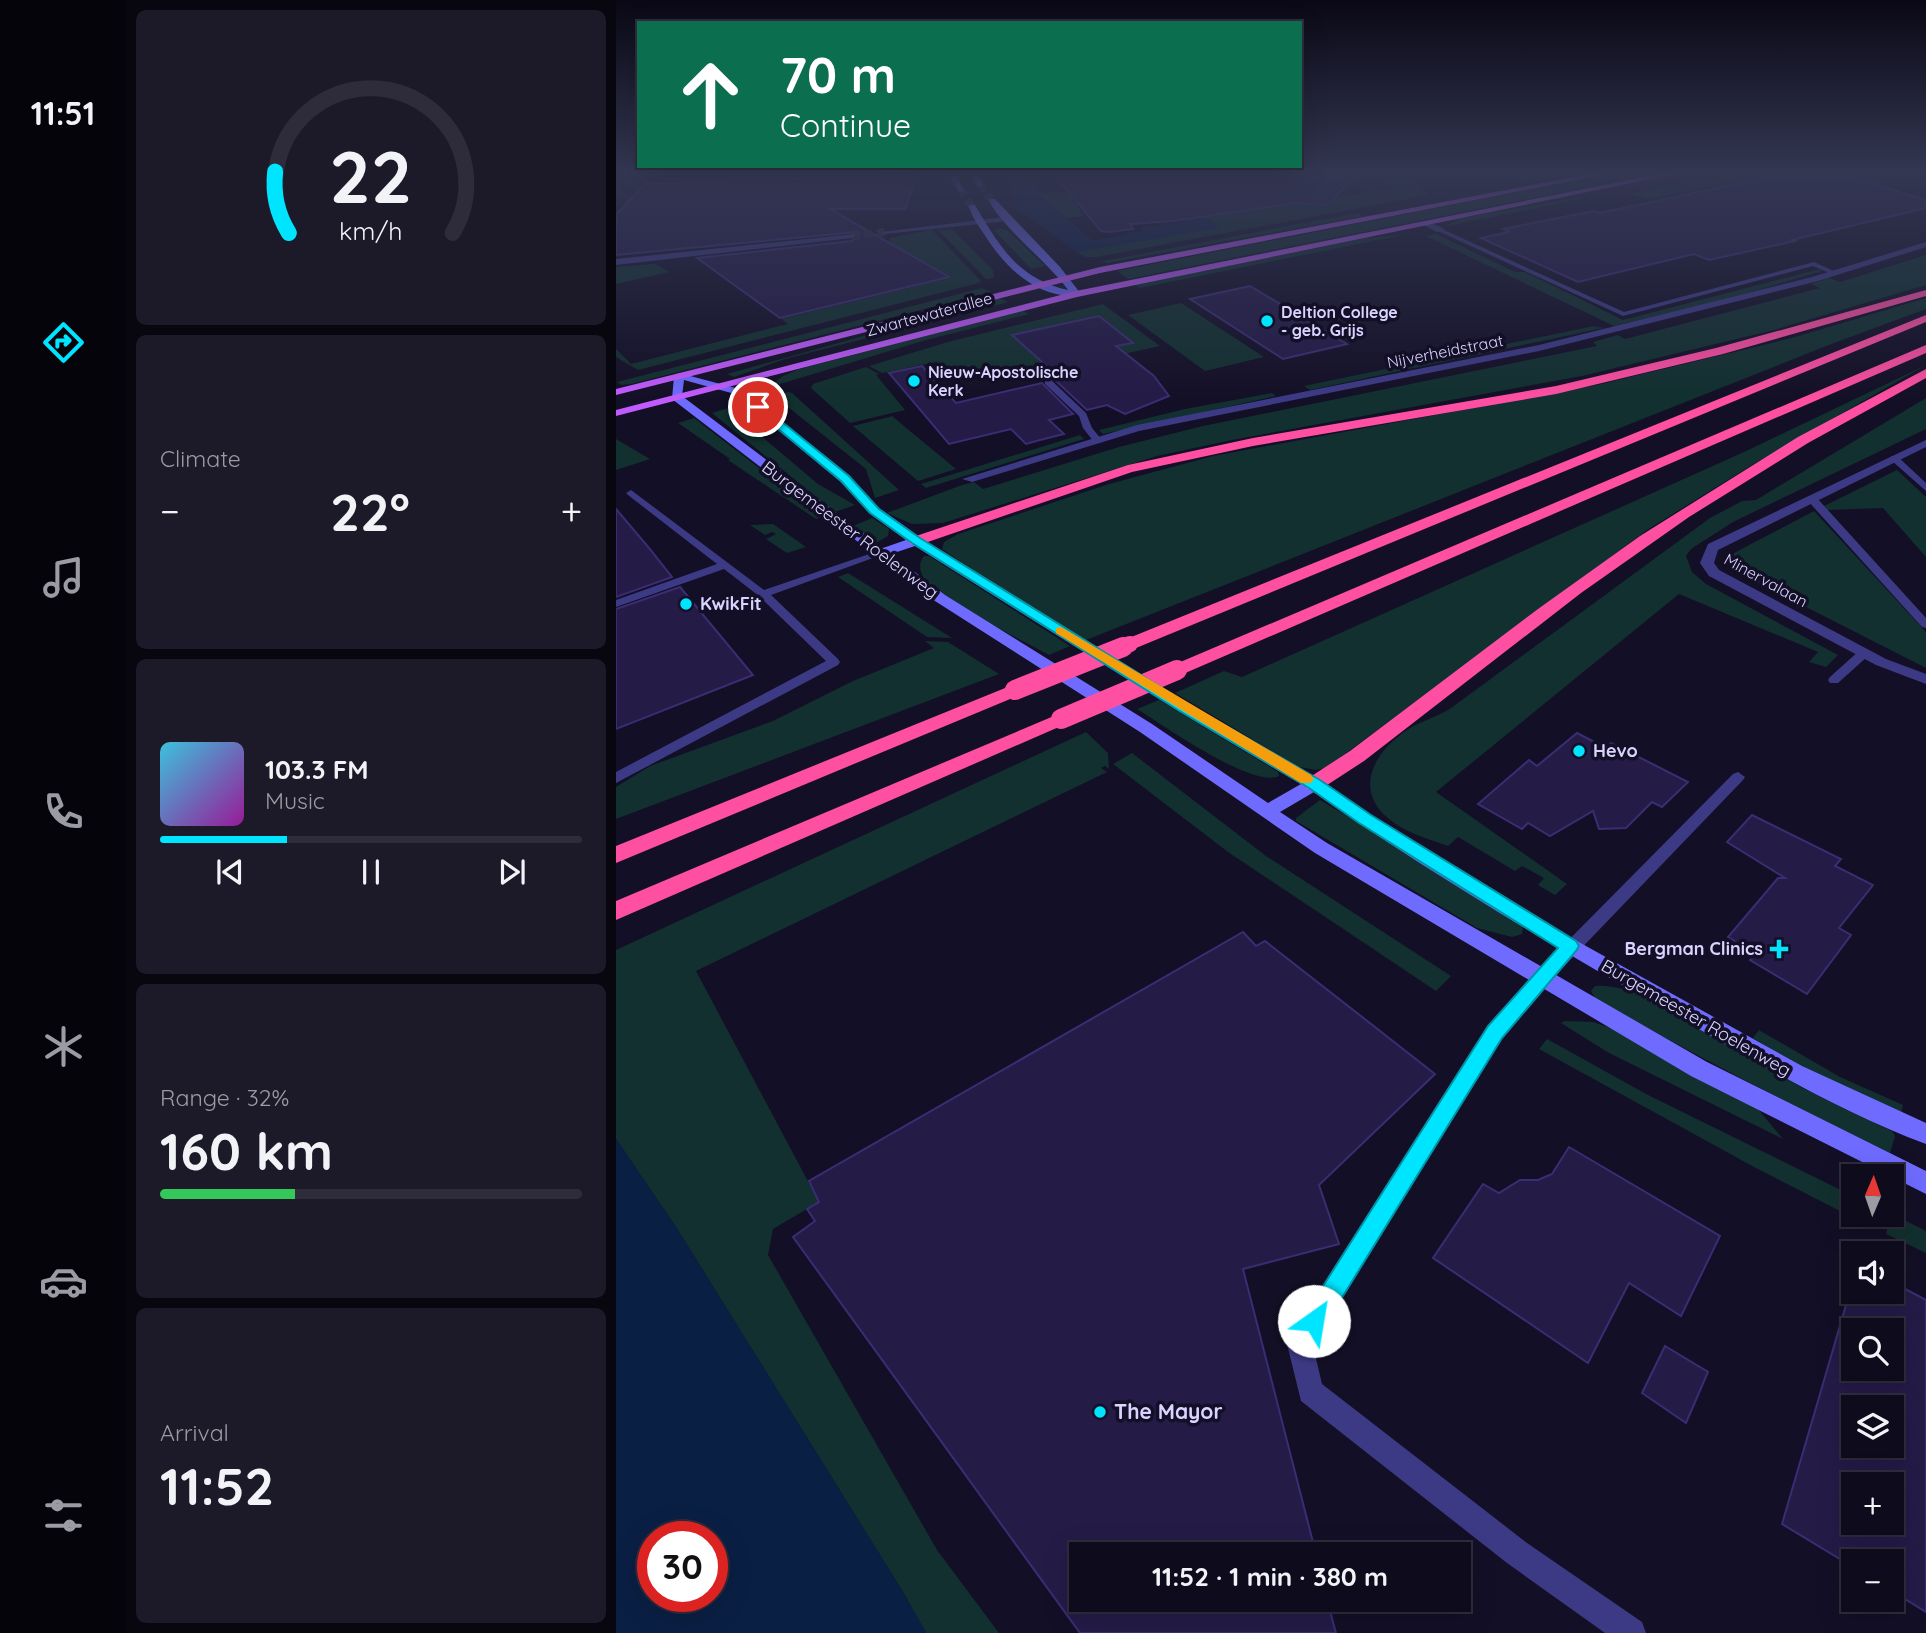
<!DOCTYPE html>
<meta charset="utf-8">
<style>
:root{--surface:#0e0b1c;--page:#1c1929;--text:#f1f3f6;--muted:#9b9ba3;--line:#2e2b3b;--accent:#00e5ff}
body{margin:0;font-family:Quicksand,sans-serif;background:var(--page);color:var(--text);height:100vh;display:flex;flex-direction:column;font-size:26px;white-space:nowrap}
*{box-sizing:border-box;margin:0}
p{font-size:23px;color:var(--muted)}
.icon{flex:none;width:38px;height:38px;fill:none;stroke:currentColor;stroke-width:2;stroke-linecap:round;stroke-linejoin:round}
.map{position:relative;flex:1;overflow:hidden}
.drawer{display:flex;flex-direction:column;gap:10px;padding:10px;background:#08060f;width:490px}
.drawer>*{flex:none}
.top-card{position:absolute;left:21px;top:21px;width:665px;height:147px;border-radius:0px;box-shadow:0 7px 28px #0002,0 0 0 2px var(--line);background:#0b6e4f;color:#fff;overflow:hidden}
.needle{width:46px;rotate:2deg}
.tools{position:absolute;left:1225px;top:1164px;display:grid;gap:14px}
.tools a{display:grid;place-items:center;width:63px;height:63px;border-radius:0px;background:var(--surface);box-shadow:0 7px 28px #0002,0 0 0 2px var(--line);font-size:35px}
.speed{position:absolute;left:21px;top:1521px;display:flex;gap:14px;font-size:35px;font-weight:700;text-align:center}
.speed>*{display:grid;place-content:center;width:91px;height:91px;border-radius:50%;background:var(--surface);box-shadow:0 7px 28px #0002,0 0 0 2px var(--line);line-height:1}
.speed .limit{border:10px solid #d22;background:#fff;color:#111}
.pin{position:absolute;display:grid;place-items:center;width:60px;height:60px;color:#fff;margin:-30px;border:4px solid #fff;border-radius:50%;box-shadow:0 2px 7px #0007}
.me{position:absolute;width:77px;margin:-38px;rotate:32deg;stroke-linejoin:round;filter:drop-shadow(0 0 5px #0008)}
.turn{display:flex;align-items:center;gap:24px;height:147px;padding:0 28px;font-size:32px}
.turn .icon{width:91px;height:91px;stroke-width:2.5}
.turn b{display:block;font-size:49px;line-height:60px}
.big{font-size:52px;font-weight:800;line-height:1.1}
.drawer .tile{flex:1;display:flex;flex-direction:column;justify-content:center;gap:10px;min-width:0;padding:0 24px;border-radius:10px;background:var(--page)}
.drawer .dial{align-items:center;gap:0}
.dial svg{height:182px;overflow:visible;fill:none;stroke:var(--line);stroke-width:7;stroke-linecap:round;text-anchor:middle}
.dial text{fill:var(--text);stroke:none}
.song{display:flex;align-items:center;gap:21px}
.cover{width:84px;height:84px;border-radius:10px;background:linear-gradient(135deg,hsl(190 70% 55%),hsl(300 70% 35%))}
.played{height:7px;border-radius:4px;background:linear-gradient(90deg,var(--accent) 30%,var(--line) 30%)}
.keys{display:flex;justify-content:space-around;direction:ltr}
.heat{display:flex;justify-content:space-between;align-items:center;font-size:38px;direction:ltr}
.charge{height:10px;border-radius:5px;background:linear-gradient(90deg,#34c759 32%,var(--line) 0)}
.trip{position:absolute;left:453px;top:1542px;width:402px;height:70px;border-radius:0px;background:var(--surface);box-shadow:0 7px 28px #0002,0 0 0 2px var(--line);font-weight:800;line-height:70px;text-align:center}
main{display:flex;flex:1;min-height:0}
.dock{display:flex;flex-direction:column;width:126px;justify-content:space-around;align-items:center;background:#06040b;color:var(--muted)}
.dock .icon{width:49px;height:49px}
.dock .on{color:var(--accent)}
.dock b{font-size:32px;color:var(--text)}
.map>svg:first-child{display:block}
</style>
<main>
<nav class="dock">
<b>11:51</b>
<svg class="icon on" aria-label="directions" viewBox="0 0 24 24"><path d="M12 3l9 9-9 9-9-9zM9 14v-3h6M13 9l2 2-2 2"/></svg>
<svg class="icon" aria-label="music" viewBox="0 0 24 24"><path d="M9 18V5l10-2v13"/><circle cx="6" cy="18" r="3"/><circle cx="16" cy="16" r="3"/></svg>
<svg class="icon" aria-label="phone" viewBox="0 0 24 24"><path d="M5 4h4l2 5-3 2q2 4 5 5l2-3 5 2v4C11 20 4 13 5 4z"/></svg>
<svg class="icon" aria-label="climate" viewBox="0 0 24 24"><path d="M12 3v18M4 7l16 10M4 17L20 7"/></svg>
<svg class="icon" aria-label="car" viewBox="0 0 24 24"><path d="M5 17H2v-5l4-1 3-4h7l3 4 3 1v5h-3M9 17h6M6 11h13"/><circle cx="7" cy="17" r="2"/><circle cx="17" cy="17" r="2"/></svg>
<svg class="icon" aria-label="filters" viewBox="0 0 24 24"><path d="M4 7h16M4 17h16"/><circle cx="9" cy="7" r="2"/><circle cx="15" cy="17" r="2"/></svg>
</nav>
<section class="drawer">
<div class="tile dial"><svg viewBox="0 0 100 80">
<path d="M14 69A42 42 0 1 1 86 69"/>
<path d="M14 69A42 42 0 0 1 8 42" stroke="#00e5ff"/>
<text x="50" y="56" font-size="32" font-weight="700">22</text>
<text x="50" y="72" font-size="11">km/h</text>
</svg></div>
<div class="tile"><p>Climate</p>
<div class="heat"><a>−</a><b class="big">22°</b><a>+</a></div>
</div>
<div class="tile">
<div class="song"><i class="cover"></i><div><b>103.3 FM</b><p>Music</p></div></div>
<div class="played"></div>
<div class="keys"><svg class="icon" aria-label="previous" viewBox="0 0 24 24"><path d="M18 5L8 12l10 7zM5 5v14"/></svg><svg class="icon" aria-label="pause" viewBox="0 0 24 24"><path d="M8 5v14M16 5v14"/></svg><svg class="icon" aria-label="next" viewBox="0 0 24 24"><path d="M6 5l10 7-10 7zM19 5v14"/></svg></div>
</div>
<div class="tile"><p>Range · 32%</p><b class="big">160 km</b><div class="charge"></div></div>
<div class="tile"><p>Arrival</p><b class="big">11:52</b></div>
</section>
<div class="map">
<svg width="1310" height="1633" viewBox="0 0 1310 1633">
<rect width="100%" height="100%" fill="#130f26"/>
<g fill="#12302f">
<path d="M1009,171H1051L512,279L501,271Z"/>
<path d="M1124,171H1166L1032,199L1015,194Z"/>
<path d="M792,178L813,195L481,257H470L460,252L602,228L576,204L595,198L612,213L679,203L695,206L715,203L717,197L778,188L765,179Z"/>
<path d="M452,192L467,216L450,218L421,193Z"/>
<path d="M966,197L969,198L827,227L846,218Z"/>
<path d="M742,213L747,216L491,263L487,261Z"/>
<path d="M384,228L392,231L429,266L415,269L378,230Z"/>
<path d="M316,230L365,281L363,283L22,370L0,357V349L15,364L172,324L165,319L334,278L303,259L262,268L274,238Z"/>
<path d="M322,230H337L377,270L378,278L370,279Z"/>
<path d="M820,234L899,272H909L1007,320L1204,269L1206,271L1111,299L998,326L810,236Z"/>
<path d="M787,235L524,288L519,285L749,238Z"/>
<path d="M1310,255V285L1158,330L966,376L616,440L541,456L327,523L296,524L271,513L346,485L358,482L367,489L503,447L587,426L981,346L977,342L1002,335L1009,339L1204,288L1195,284L1213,278L1224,282Z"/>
<path d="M39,264L53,272L0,284V267Z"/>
<path d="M366,288L375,292L15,384L5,385L1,382Z"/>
<path d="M384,298L392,302L169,359L118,377L111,374Z"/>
<path d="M1310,298V309L1218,343L470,640L384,588L326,549L328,542L342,534L493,484L597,456L981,385L1176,338Z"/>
<path d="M565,303L648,357L589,371L512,315Z"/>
<path d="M487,304L544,346L439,369L403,365L337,379L320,362L266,373L253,366L332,342Z"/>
<path d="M407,311L413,314L310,340L154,387L165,377L183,369Z"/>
<path d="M978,326L987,328L694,390L688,386Z"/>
<path d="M1310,365L1136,465L1031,530L710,768L700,770L683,767L559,693L608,671L626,677L1128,452Z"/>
<path d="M250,367L263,374L260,375L289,410L234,423L195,388L197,384Z"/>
<path d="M172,392L176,393L283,490L259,498L250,469L158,396Z"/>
<path d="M656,393L660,396L487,434L483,430L569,409Z"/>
<path d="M1310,398V429L1117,522L1075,549L1070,556L1076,572L1090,584L1222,655L1210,667L1193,662L1202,652L1063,594L820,792L951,884L939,895L922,885L928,878L906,866L899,871L842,837L832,846C813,839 793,834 777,822C736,793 756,753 791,730C805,721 821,717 835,708L1094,518L1126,501L1140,500Z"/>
<path d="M112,408L202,484L239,505L219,512L96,413Z"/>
<path d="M277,416V417L340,469L302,481L237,426Z"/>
<path d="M78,418L207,517L200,519L112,460L114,459L62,423Z"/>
<path d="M464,435L468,439L310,488L305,484Z"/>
<path d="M0,439L34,459L0,470Z"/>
<path d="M1281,470L1310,497V557L1267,508L1211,510L1208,506Z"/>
<path d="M1198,511L1310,632V668L1133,578L1120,569L1115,560L1118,553Z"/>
<path d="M256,518L273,529L272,536L260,543L237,526Z"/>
<path d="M157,524L190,547L171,553L150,539L160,534L156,532L149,535L134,525Z"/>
<path d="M308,556H313L454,646L433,655C408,641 319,598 307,577C303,569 303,562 308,556Z"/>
<path d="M232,573L336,638L311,637L222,577Z"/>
<path d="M309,641L332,642L383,674L0,819V787L34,766L157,721L237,681L318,648Z"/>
<path d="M543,700L662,772L663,776C637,789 547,725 521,709Z"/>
<path d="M470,732L492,753L493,769L489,766L485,768L491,772L80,971L203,1202L157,1229L152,1255L321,1550L383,1633H310L287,1592L60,1227L0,1139V950Z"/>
<path d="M516,753L650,856L835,976L820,991L612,852L497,764Z"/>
<path d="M704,800L892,912L907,926L906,934L896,937L861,928L680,821V818Z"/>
<path d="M979,986C1029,982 1107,1043 1151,1068C1192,1092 1234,1112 1276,1131L1279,1136L1274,1153C1174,1104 1075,1054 979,998L975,991Z"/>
<path d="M949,1021L977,1022L995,1028L1141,1108L1167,1139L993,1053L945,1023Z"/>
<path d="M1143,1030L1224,1077L1287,1105L1285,1113L1180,1064L1137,1038Z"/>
<path d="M931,1039L1032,1095L1237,1196V1214L1256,1215L1253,1226L1138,1167L923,1049Z"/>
<path d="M1278,1215L1310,1231V1253L1270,1234L1274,1217Z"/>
</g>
<g fill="#0a1f44" fill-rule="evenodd">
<path d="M389,171H414L421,193L476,240L511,235L510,233L527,231L525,228L572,221L562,205L576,204L603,228L460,252L402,209L399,201L409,198L397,197Z"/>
<path d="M0,1139L60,1227L287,1592L310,1633H0ZM37,1536H96V1596H37Z"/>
</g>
<g fill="#241b47" stroke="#3b2d73" stroke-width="2" fill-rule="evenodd">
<path d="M435,171H745L713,203L707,205L679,203L557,221L514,224L517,229L493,232L485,231Z"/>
<path d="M1182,171H1215L1310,200V208L1176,240L1179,241L1093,260L1078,254L962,282L865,238L893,232L887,229L978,211L984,213Z"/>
<path d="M301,175L289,209H214L333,277L164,318L81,258L236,241L241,232L0,255V215L29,184Z"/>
<path d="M634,286L731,344L667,359L574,299Z"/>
<path d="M483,316L517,343L500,346L538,376L553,396L509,414L491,405L471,410L439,380L445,379L396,335Z"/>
<path d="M306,366L340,403L426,383L457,414L433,420L448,434L424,440L410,444L395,429L333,444L273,373Z"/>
<path d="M0,509L33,548L56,577L0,597Z"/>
<path d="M64,587L137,675L0,729V609Z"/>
<path d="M961,733L990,748L995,743L1072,782L1046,807L1036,802L1010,828L983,829L977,811L934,836L912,823L906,829L862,804L913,760L921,766Z"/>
<path d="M1136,815L1225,859L1219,866L1257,885L1223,928L1235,935L1191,994L1134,960L1140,954L1112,937L1162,878H1169L1111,842Z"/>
<path d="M627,932L640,946L649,941L819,1074L703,1185L723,1244L627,1269L700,1554H466V1600H711L720,1633H464L177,1237L199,1221L191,1209L203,1202L193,1181Z"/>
<path d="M953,1147L1104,1236L1065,1316L1013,1283L972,1363L817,1258L867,1184L883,1193L904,1180H922L936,1174Z"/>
<path d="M1237,1281V1292H1276V1282L1310,1300V1612L1276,1591V1561H1237V1567L1166,1524ZM1237,1330H1276V1368H1237ZM1237,1407H1276V1446H1237ZM1237,1484H1276V1522H1237Z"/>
<path d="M1049,1346L1092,1372L1070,1423L1026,1393Z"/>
</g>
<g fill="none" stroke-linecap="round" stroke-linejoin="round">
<path stroke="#312d47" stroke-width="8" stroke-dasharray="8 4.5" stroke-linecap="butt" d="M236,236L269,232"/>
<g stroke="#312d47" stroke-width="8" stroke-dasharray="8 4.5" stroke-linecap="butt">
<path d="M364,184L376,201"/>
<path d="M345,189L356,207"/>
</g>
<g fill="#3d3a85" fill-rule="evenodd">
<path d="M822,229H826L1008,312L1198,262L1222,273L1216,274L1197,266L1007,316L822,231Z"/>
<path d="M429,380H435L470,413L476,428L486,440L484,442H478L467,428L463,416L429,384Z"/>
<path d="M1275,456H1281L1310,483V491L1275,460Z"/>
<path d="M15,490L148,590L259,552H267L268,554L155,595L222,659L224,662L222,665L0,783V772L210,661L143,596L108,569L0,607V600L101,564L12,495L10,493Z"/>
<path d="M1192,497H1200L1310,618V628L1306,627L1192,501Z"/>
<path d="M1248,649L1252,650V656L1222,683H1214L1212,680L1214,677L1244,650Z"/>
<path d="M1122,772L1129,777L1127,780L932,983L926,984L920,983L918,978L920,973L1117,774Z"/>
</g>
<g fill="#3d3a85" fill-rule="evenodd">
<path d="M0,171H34L0,175Z"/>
<path d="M389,217L392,221L269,234L265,232Z"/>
<path d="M810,221L827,228L828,230L821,232L807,225Z"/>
<path d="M239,234L236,238L0,265V259Z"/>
<path d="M1310,242V247L1202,281L923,351L523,431L356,482L346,479L521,425L923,345L1196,277Z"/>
<path d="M1310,440V447L1102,550L1098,563L1103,570L1270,659L1310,674V684L1260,665L1093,576L1084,563L1092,544Z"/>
<path d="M926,970L933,972L936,978L933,984L886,1038L697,1346L706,1384L911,1543L1026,1622L1030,1633H989L891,1563L685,1401L671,1344L872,1026L919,972Z"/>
</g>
<g fill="#6f6bff" fill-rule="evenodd">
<path d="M331,171H338L348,191H342Z"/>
<path d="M354,171H361L367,186H361Z"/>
<path d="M373,199H379L444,267L465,294L463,296C420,299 389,267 368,234C362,225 354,214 353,205H359C384,247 402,279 452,290C436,266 378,220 373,199Z"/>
<path d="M63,373L127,390L233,476L263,508L305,538L573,704L704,780L755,815L961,941L1186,1066L1310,1123V1144C1221,1111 1137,1060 1055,1013C933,944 812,872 698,792L664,812L711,843L1091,1062L1310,1171V1194L1075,1076L699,853L524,732L319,601L56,399L58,376ZM68,380L119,394L225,482L255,514L290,540L267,548L66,396ZM299,546L561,710L685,784L652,803L536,724L329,595L275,554Z"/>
</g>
<g fill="#c25bff" fill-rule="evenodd">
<path d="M990,171H1007L484,273L0,395V389L484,267Z"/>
<path d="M1058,171H1074L461,297L0,416V410L460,291Z"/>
</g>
<g fill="#ff4fa3" fill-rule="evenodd">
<path d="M1310,290V296L1107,354L940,394L637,446L516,472L306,544H294L292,541L294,538L512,465L637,438L940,386L1100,348Z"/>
<path d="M1310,315V322L520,648H508L505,644L508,640Z"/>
<path d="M1310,345V353L567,674L561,675L552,670L555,666Z"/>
<path d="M1310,369V378L1192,443L1073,517L965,593L748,761L705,789H691L688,784L691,779L734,751L922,609L1024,536L1182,437Z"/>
<path d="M399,684L408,690L406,694L0,863V846Z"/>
<path d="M445,713L452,715L455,719L452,723L0,920V901Z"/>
</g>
<path stroke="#ff4fa3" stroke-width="16" d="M502,649L514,644"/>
<g stroke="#ff4fa3" stroke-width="20">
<path d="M399,690L507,647"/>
<path d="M445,719L561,670"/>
</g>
</g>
<linearGradient id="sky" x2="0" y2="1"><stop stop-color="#0a0815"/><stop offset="0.43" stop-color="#333752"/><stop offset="1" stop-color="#333752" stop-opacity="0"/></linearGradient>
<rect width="1310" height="400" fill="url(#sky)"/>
<path fill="#00e5ff" stroke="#0095a6" stroke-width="2" d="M138,405H145L233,476L263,509L304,538L572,704L704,780L755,815L960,941L963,946L960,951L886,1038L706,1330L698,1333L690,1330L687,1321L690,1313L872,1026L942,948L743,823L693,788L562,710L296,543L254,513L225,481L138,409Z"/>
<path fill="#f59e0b" d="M445,627L695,775L698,779L695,783H685L440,633V628Z"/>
<g fill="#00e5ff" stroke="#130f26" stroke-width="2.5">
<circle cx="651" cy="321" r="7"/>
<circle cx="298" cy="381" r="7"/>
<circle cx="70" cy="604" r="7"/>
<circle cx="963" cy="751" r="7"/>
<path d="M1159.5 938.5h7v7h7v7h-7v7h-7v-7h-7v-7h7z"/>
<circle cx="484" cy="1412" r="7"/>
</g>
<g text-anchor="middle" stroke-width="7" stroke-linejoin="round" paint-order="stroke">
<g font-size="16" font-weight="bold" fill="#d9d4ff" stroke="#130f26" text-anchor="start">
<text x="665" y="318">Deltion College<tspan x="665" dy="18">- geb. Grijs</tspan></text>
<text x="312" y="378">Nieuw-Apostolische<tspan x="312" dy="18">Kerk</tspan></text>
</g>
<g font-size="16" fill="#d9d4ff" stroke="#130f26">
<text transform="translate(313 314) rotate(-15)" y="6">Zwartewaterallee</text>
<text transform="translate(829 351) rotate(-11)" y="6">Nijverheidstraat</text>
<text transform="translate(1150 580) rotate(29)" y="6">Minervalaan</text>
</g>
<g font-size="18" fill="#d9d4ff" stroke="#130f26">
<text transform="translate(234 530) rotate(37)" y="6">Burgemeester Roelenweg</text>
<text transform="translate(1080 1018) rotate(30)" y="6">Burgemeester Roelenweg</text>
</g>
<g font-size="18" font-weight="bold" fill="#d9d4ff" stroke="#130f26" text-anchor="start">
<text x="84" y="610">KwikFit</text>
<text x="977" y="757">Hevo</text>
<text x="1147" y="955" text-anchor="end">Bergman Clinics</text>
</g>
<g font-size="21" font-weight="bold" fill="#d9d4ff" stroke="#130f26" text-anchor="start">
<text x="498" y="1419">The Mayor</text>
</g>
</g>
</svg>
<div class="tools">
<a><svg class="needle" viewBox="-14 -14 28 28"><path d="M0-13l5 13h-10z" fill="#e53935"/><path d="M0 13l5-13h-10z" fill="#9b9ba3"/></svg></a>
<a><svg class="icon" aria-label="sound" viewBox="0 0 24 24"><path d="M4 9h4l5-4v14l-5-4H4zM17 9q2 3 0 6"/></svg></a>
<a><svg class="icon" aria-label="search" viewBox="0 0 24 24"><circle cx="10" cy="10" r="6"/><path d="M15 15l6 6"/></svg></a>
<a><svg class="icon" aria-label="layers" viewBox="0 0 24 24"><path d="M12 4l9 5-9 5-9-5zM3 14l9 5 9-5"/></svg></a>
<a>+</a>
<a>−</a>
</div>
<div class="speed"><div class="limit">30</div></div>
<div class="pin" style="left:142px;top:407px;background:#d93025"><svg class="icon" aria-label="arrive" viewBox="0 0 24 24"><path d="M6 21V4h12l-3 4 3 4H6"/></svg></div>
<svg class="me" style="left:698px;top:1321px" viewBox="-20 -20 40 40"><circle r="19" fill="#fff"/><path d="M0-13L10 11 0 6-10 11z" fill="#00e5ff"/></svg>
<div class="trip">11:52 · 1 min · 380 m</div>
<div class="top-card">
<div class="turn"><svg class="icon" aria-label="ahead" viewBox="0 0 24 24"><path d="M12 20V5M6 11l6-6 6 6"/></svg><div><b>70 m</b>Continue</div></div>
</div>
</div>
</main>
